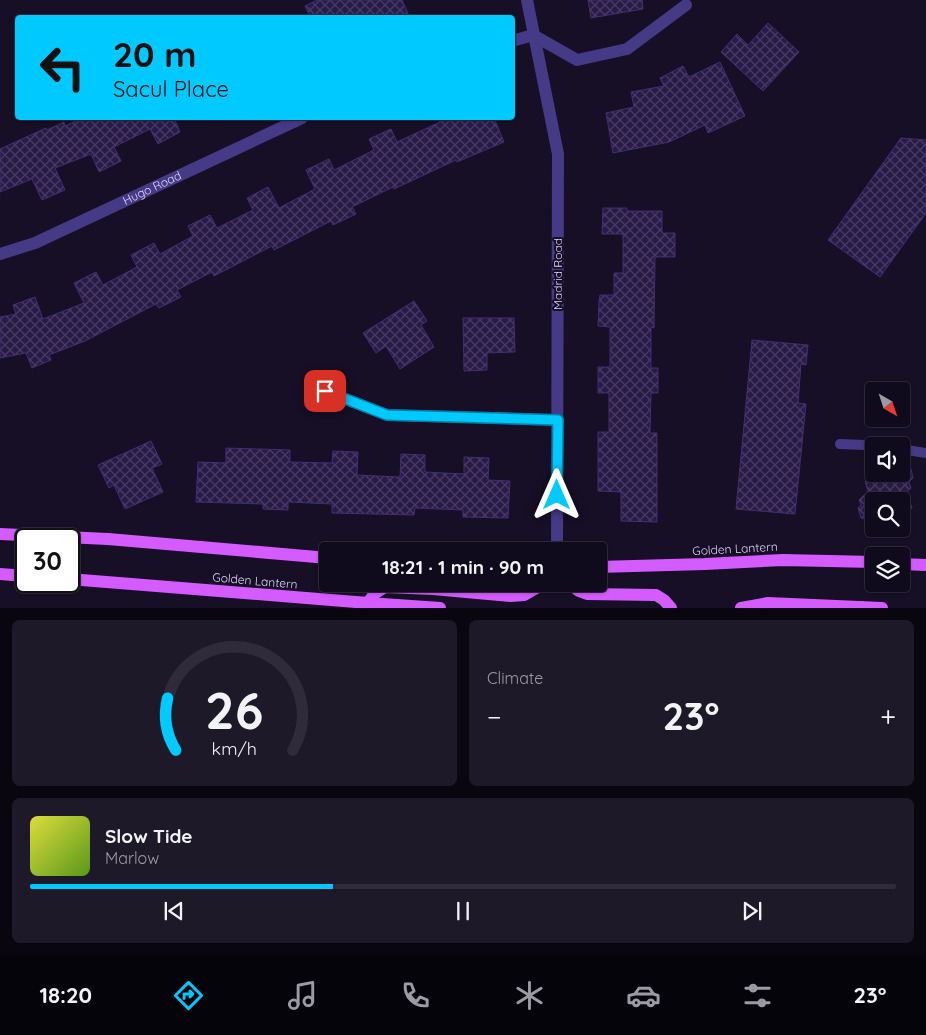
<!DOCTYPE html>
<meta charset="utf-8">
<style>
:root{--surface:#100b1c;--page:#1e1929;--text:#f1f3f6;--muted:#9c9ba3;--line:#302b3b;--accent:#00c9ff}
body{margin:0;font-family:Quicksand,sans-serif;background:var(--page);color:var(--text);height:100vh;display:flex;flex-direction:column;font-size:19px;white-space:nowrap}
*{box-sizing:border-box;margin:0}
p{font-size:16px;color:var(--muted)}
.icon{flex:none;width:28px;height:28px;fill:none;stroke:currentColor;stroke-width:2;stroke-linecap:round;stroke-linejoin:round}
.map{position:relative;height:608px;overflow:hidden}
.sheet{display:flex;flex-direction:column;gap:12px;padding:12px;background:#09060f;flex:1}
.sheet>*{flex:none}
.banner{position:absolute;left:15px;top:15px;width:500px;height:105px;border-radius:5px;box-shadow:0 1px 4px #0004,0 0 0 1px var(--line);background:#00c9ff;color:#111;overflow:hidden}
.needle{width:32px;rotate:141deg}
.buttons{position:absolute;left:865px;top:382px;display:grid;gap:10px}
.buttons a{display:grid;place-items:center;width:45px;height:45px;border-radius:5px;background:var(--surface);box-shadow:0 1px 4px #0004,0 0 0 1px var(--line);font-size:25px}
.speed{position:absolute;left:15px;top:528px;display:flex;gap:10px;font-size:25px;font-weight:700;text-align:center}
.speed>*{display:grid;place-content:center;width:65px;height:65px;border-radius:50%;background:var(--surface);box-shadow:0 1px 4px #0004,0 0 0 1px var(--line);line-height:1}
.speed .limit{border:2px solid #111;border-radius:8px;background:#fff;color:#111}
.pin{position:absolute;display:grid;place-items:center;width:42px;height:42px;color:#fff;margin:-21px;border-radius:10px;box-shadow:0 2px 8px #0006}
.me{position:absolute;width:55px;margin:-28px;rotate:0deg;stroke-linejoin:round;filter:drop-shadow(0 0 4px #0008)}
.turn{display:flex;align-items:center;gap:18px;height:105px;padding:0 15px;font-size:22px}
.turn .icon{width:65px;height:65px;stroke-width:2.5}
.turn b{display:block;font-size:35px;line-height:42px}
.big{font-size:38px;font-weight:700;line-height:1.1}
.sheet .widget{flex:1;display:flex;flex-direction:column;justify-content:center;gap:8px;min-width:0;padding:0 18px;border-radius:8px;background:var(--page)}
.sheet .dial{align-items:center;gap:0}
.dial svg{height:130px;overflow:visible;fill:none;stroke:var(--line);stroke-width:7;stroke-linecap:round;text-anchor:middle}
.dial text{fill:var(--text);stroke:none}
.song{display:flex;align-items:center;gap:15px}
.cover{width:60px;height:60px;border-radius:8px;background:linear-gradient(135deg,hsl(60 70% 55%),hsl(90 70% 35%))}
.played{height:5px;border-radius:2px;background:linear-gradient(90deg,var(--accent) 35%,var(--line) 35%)}
.keys{display:flex;justify-content:space-around;direction:ltr}
.heat{display:flex;justify-content:space-between;align-items:center;font-size:28px;direction:ltr}
.sheet .tiles{flex:1;display:grid;gap:12px;grid-template-columns:1fr 1fr}
.widget:last-child{grid-column:span 2}
.trip{position:absolute;left:319px;top:542px;width:288px;height:50px;border-radius:5px;background:var(--surface);box-shadow:0 1px 4px #0004,0 0 0 1px var(--line);font-weight:700;line-height:50px;text-align:center}
.tabs{display:flex;height:80px;justify-content:space-around;align-items:center;background:#06040b;color:var(--muted)}
.tabs .icon{width:35px;height:35px}
.tabs .selected{color:var(--accent)}
.tabs b{font-size:22px;color:var(--text)}
.map>svg:first-child{display:block}
</style>
<div class="map">
<svg width="926" height="608" viewBox="0 0 926 608">
<defs>
<pattern id="building-cross-hatch" width="8" height="8" patternUnits="userSpaceOnUse" patternTransform="scale(1.25)"><rect width="8" height="8" fill="#291b47"/><path d="M0 0l8 8M0 8l8-8" fill="none" stroke="#483b63"/></pattern>
</defs>
<rect width="100%" height="100%" fill="#160f26"/>
<g fill="url(#building-cross-hatch)" stroke="#432d74">
<path d="M317,0H402L410,18H311L305,6Z"/>
<path d="M588,0H642L643,9L591,18Z"/>
<path d="M768,23L799,52L763,91L721,52L737,34L748,45Z"/>
<path d="M720,62L745,116L708,133L705,125L669,142L613,153L606,113L634,107L631,92L664,86L660,78L683,66L689,77Z"/>
<path d="M82,118H174L180,132L158,144L150,129L114,147L121,161L99,172L91,154L55,168L65,190L42,200L32,179L0,192V149L46,128L47,130L64,122L65,126Z"/>
<path d="M438,118H494L504,142L457,162L456,160L394,189L393,187L352,207L356,214L333,225L331,221L274,250L272,246L214,276L212,272L177,290L181,297L159,308L156,304L85,341L49,355L51,360L32,368L26,353L0,358V317L16,314L13,305L35,297L43,319L84,303L74,283L96,272L103,285L137,267L131,255L154,243L160,254L193,236L188,226L210,215L217,228L253,210L247,198L268,187L279,208L315,189L306,170L329,159L334,170L374,150L369,139L391,129L397,142L440,122Z"/>
<path d="M901,138L926,140V213L880,277L828,240Z"/>
<path d="M603,208H627V211H662V233H675V257H655L654,328L651,327V368H658V393H651L650,433H657V522L621,521V492L598,491V432H609V393H598V367H610V327L598,326L599,302L600,295H614V273H623V234H602Z"/>
<path d="M414,301L427,321L421,325L434,347L400,369L386,346L376,353L363,333Z"/>
<path d="M463,318H514L515,352L487,353V370L464,371Z"/>
<path d="M752,340L808,345L806,365L801,364L798,403L806,404L795,514L736,509Z"/>
<path d="M151,441L162,464L152,468L163,492L125,509L114,485L109,488L98,465Z"/>
<path d="M226,448L290,450V462L332,463L333,451L358,452L357,475L400,477L401,454L425,455V472L464,474V457L489,458L488,480L510,481L508,518L463,517V510L415,508L414,515L332,513V504L288,502V510L263,509V504L196,502L198,462L226,463Z"/>
<path d="M901,465L911,469L913,478L909,482L911,488L907,492L912,508L901,518V501H874V518L870,521L861,518L858,508L861,505L859,500L868,491L865,481L873,473L883,476L885,474H901Z"/>
</g>
<g fill="none" stroke-linecap="round" stroke-linejoin="round">
<g stroke="#453a86" stroke-width="10">
<path d="M840,444L889,446"/>
<path d="M901,449L926,453"/>
</g>
<g stroke="#453a86" stroke-width="12">
<path d="M527,0L558,154L557,551"/>
<path d="M512,41L533,35L577,60L627,49L686,5"/>
<path id="s1" d="M0,254L35,243L302,118"/>
<path d="M325,391L387,415L557,420"/>
</g>
<g stroke="#d45bff" stroke-width="12">
<path d="M0,534L108,539L328,558"/>
<path d="M901,564L926,565"/>
<path d="M598,567L705,564L783,560L874,562"/>
<path d="M0,574L26,576"/>
<path d="M69,579L368,603L440,608"/>
<path d="M570,584L579,591L587,594L656,595L664,600L671,608"/>
<path d="M368,603L374,594L385,587L433,589L511,596L524,595L543,584"/>
<path d="M741,608L768,603L882,608"/>
</g>
</g>
<g fill="none" stroke-linecap="round" stroke-linejoin="round">
<defs>
<path id="route" d="M325,391L387,415L558,420L557,495"/>
</defs>
<use href="#route" stroke="#0083a6" stroke-width="12"/>
<use href="#route" stroke="#00c9ff" stroke-width="9"/>
</g>
<g text-anchor="middle" stroke-width="4" stroke-linejoin="round" paint-order="stroke">
<g font-size="12" fill="#ded4ff" stroke="#160f26">
<text dy="4" stroke="none"><textPath href="#s1" startOffset="166">Hugo Road</textPath></text>
<text transform="translate(558 274) rotate(-90)" y="4">Madrid Road</text>
<text transform="translate(735 549) rotate(-3)" y="4">Golden Lantern</text>
<text transform="translate(255 581) rotate(5)" y="4">Golden Lantern</text>
</g>
</g>
</svg>
<div class="buttons">
<a><svg class="needle" viewBox="-14 -14 28 28"><path d="M0-13l5 13h-10z" fill="#e53935"/><path d="M0 13l5-13h-10z" fill="#9c9ba3"/></svg></a>
<a><svg class="icon" aria-label="sound" viewBox="0 0 24 24"><path d="M4 9h4l5-4v14l-5-4H4zM17 9q2 3 0 6"/></svg></a>
<a><svg class="icon" aria-label="search" viewBox="0 0 24 24"><circle cx="10" cy="10" r="6"/><path d="M15 15l6 6"/></svg></a>
<a><svg class="icon" aria-label="layers" viewBox="0 0 24 24"><path d="M12 4l9 5-9 5-9-5zM3 14l9 5 9-5"/></svg></a>
</div>
<div class="speed"><div class="limit">30</div></div>
<div class="pin" style="left:325px;top:391px;background:#d93025"><svg class="icon" aria-label="arrive" viewBox="0 0 24 24"><path d="M6 21V4h12l-3 4 3 4H6"/></svg></div>
<svg class="me" style="left:557px;top:495px" viewBox="-20 -20 40 40"><path d="M0-17L14 15 0 8-14 15z" fill="#00c9ff" stroke="#fff" stroke-width="4"/></svg>
<div class="trip">18:21 · 1 min · 90 m</div>
<div class="banner">
<div class="turn"><svg class="icon" aria-label="left" viewBox="0 0 24 24"><path d="M17 20v-9H6M10 6l-5 5 5 5"/></svg><div><b>20 m</b>Sacul Place</div></div>
</div>
</div>
<section class="sheet">
<div class="tiles">
<div class="widget dial"><svg viewBox="0 0 100 80">
<path d="M14 69A42 42 0 1 1 86 69"/>
<path d="M14 69A42 42 0 0 1 9 37" stroke="#00c9ff"/>
<text x="50" y="56" font-size="32" font-weight="700">26</text>
<text x="50" y="72" font-size="11">km/h</text>
</svg></div>
<div class="widget"><p>Climate</p>
<div class="heat"><a>−</a><b class="big">23°</b><a>+</a></div>
</div>
<div class="widget">
<div class="song"><i class="cover"></i><div><b>Slow Tide</b><p>Marlow</p></div></div>
<div class="played"></div>
<div class="keys"><svg class="icon" aria-label="previous" viewBox="0 0 24 24"><path d="M18 5L8 12l10 7zM5 5v14"/></svg><svg class="icon" aria-label="pause" viewBox="0 0 24 24"><path d="M8 5v14M16 5v14"/></svg><svg class="icon" aria-label="next" viewBox="0 0 24 24"><path d="M6 5l10 7-10 7zM19 5v14"/></svg></div>
</div>
</div>
</section>
<nav class="tabs">
<b>18:20</b>
<svg class="icon selected" aria-label="directions" viewBox="0 0 24 24"><path d="M12 3l9 9-9 9-9-9zM9 14v-3h6M13 9l2 2-2 2"/></svg>
<svg class="icon" aria-label="music" viewBox="0 0 24 24"><path d="M9 18V5l10-2v13"/><circle cx="6" cy="18" r="3"/><circle cx="16" cy="16" r="3"/></svg>
<svg class="icon" aria-label="phone" viewBox="0 0 24 24"><path d="M5 4h4l2 5-3 2q2 4 5 5l2-3 5 2v4C11 20 4 13 5 4z"/></svg>
<svg class="icon" aria-label="climate" viewBox="0 0 24 24"><path d="M12 3v18M4 7l16 10M4 17L20 7"/></svg>
<svg class="icon" aria-label="car" viewBox="0 0 24 24"><path d="M5 17H2v-5l4-1 3-4h7l3 4 3 1v5h-3M9 17h6M6 11h13"/><circle cx="7" cy="17" r="2"/><circle cx="17" cy="17" r="2"/></svg>
<svg class="icon" aria-label="filters" viewBox="0 0 24 24"><path d="M4 7h16M4 17h16"/><circle cx="9" cy="7" r="2"/><circle cx="15" cy="17" r="2"/></svg>
<b>23°</b>
</nav>
